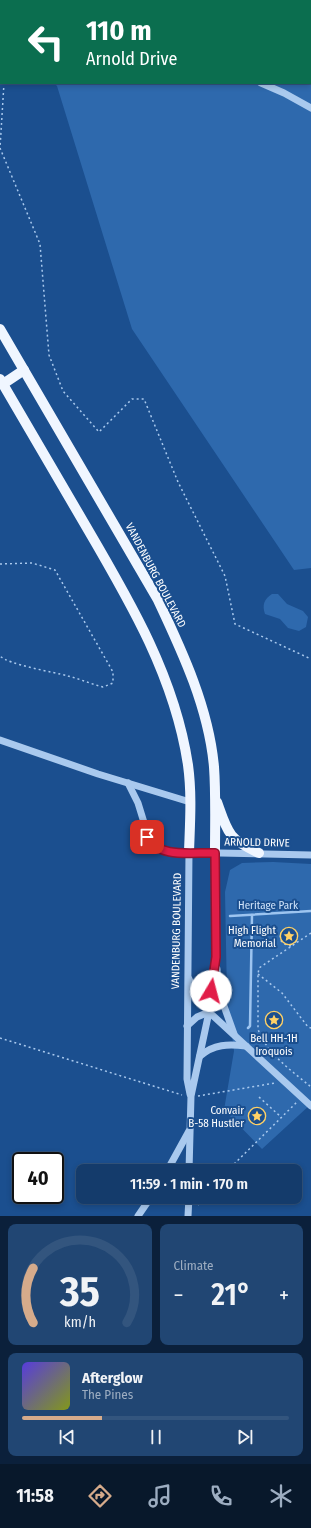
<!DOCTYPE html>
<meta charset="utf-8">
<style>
:root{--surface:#143b6b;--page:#214673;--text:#f1f3f6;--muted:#9dadc1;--line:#33557e;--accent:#d6ab8b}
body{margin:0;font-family:"Fira Sans Condensed",sans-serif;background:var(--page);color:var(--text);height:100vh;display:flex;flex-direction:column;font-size:15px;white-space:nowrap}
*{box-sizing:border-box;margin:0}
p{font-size:13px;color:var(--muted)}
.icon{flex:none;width:22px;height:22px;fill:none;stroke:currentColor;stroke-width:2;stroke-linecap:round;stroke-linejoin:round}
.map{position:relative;height:1216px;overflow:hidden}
.sheet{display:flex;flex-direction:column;gap:8px;padding:8px;background:#0b203b;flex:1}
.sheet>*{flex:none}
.top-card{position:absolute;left:0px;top:0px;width:311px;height:84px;box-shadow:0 2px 6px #0003,0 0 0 1px var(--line);background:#0b6e4f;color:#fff;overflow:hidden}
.speed{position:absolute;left:12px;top:1152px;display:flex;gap:8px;font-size:20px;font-weight:700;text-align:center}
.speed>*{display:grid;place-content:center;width:52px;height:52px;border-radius:50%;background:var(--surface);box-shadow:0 2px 6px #0003,0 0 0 1px var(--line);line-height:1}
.speed .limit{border:2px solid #111;border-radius:6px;background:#fff;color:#111}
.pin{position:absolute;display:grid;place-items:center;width:34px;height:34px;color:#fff;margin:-17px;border-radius:8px;box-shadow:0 2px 6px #0006}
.me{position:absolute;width:44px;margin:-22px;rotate:8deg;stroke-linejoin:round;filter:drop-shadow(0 0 3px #0008)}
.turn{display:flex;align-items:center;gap:14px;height:84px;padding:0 20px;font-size:18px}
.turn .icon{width:52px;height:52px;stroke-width:2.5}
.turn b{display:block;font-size:28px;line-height:34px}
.big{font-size:30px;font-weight:600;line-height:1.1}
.sheet .widget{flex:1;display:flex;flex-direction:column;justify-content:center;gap:6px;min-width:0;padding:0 14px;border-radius:8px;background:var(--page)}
.sheet .dial{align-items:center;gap:0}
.dial svg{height:104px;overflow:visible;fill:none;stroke:var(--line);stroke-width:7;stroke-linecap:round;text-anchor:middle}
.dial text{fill:var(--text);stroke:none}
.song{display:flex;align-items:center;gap:12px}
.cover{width:48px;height:48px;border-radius:6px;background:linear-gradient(135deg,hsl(250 70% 55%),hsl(70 70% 35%))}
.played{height:4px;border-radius:2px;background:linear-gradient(90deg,var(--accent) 30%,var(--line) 30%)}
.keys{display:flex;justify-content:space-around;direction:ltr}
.heat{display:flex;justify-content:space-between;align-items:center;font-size:22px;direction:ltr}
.sheet .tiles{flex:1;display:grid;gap:8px;grid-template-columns:1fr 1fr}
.widget:last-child{grid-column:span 2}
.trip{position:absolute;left:76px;top:1164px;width:226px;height:40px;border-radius:8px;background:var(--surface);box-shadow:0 2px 6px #0003,0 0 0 1px var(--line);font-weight:600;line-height:40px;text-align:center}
.dock{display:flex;height:64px;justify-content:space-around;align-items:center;background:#08182b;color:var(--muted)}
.dock .icon{width:28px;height:28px}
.dock .active{color:var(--accent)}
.dock b{font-size:18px;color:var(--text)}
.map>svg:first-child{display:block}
</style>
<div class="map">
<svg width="311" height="1216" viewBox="0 0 311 1216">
<rect width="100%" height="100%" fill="#1b4f8f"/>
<g fill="#2e69ad">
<path d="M42,0H311V568L294,570L132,329L57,86L54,83H310V1Z"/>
<path d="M272,594H278L287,604L303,611L308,617L306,627L299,631L288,628L280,619L265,614C262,605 264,599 272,594Z"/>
<path d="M273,862L311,864V1104L262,1149L224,1110L234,1051L227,996L225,892L230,870L242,863Z"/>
</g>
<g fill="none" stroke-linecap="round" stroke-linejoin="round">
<g stroke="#9cc4f0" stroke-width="2.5">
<path d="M230,916L311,911"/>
<path d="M248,1028L250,1026L252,915"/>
</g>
<g stroke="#a9c9ee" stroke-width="1.5" stroke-dasharray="2 3" stroke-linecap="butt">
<path d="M0,70L1,72"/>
<path d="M4,83L0,148L40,244L49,355L63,391L99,432L132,399H144L178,482L225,576L235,624L311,659"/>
<path d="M0,564L32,563L55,570L113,672V683L103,687C91,684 80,679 68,676C54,672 9,665 0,656"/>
<path d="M311,933L259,968L258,974V1029C266,1053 292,1071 311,1087"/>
<path d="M291,946L284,944C279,940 279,935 284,930L291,929C297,932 299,937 295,943"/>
<path d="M258,974L282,993L308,1027L311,1028"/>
<path d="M0,1038L182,1095"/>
<path d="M198,1096L275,1083"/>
<path d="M259,1097L281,1117"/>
<path d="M227,1171L297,1102"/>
<path d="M198,1205L204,1197"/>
</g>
<g stroke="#a9c9ee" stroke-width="7">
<path d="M105,0L108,1"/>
<path d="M41,1L42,0"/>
<path d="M0,27H1"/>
<path d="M261,83L284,93L311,108"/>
<path d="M0,740L98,774L190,802"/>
<path d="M128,783L138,803L150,842L158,849L172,852L311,855"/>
<path d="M189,852L187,1079L190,1094"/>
<path d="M217,969L219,992L234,1034"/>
<path d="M189,979L200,1003L209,1012L311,1106"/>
<path d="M187,1026L197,1017L209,1012"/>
<path d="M200,1056C214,1044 228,1044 246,1046"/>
<path d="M167,1171L189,1131"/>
<path d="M189,1171L191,1096L209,1012L216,957L215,853"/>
<path d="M138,1216L151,1197"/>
<path d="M188,1216L189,1197"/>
</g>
<g stroke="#f0f6ff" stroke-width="10">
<path d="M0,329L158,600C183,653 209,709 214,767C216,795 215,824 215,853"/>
<path d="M0,379C29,429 58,478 87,528C131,603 175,678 188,765C192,794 190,823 189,852"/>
<path d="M3,384L24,370"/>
<path d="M217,802C228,833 228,839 259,853"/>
</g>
</g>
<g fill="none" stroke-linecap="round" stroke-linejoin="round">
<defs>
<path id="route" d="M147,837C159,859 193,852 215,853L216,957L211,991"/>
</defs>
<use href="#route" stroke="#92132f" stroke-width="10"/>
<use href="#route" stroke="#e11d48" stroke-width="7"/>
</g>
<defs>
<symbol id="sight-ring" viewBox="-11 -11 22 22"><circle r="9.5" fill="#1b4f8f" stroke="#ffd166" stroke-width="1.5"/><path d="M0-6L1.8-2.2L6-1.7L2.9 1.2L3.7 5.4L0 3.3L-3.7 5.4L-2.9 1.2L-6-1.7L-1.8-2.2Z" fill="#ffd166"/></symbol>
</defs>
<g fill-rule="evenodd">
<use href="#sight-ring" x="279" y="926" width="20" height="20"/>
<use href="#sight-ring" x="264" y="1010" width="20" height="20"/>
<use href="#sight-ring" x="247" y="1106" width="20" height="20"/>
</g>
<g text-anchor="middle" stroke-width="4" stroke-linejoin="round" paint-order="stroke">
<g font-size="11" fill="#fff" stroke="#1b4f8f">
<text transform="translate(156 575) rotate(62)" y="4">VANDENBURG BOULEVARD</text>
<text transform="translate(257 842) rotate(1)" y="4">ARNOLD DRIVE</text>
<text transform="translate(176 931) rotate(-89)" y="4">VANDENBURG BOULEVARD</text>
</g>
<g font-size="11" fill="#cfe3fa" stroke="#1b4f8f">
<text x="268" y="909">Heritage Park</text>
</g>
<g font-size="11" fill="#fff" stroke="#1b4f8f" text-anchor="end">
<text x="276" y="934">High Flight<tspan x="276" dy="13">Memorial</tspan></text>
<text x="274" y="1042" text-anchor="middle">Bell HH-1H<tspan x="274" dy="13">Iroquois</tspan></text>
<text x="244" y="1114">Convair<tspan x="244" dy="13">B-58 Hustler</tspan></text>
</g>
</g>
</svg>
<div class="speed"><div class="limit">40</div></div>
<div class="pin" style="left:147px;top:837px;background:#d93025"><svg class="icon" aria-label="arrive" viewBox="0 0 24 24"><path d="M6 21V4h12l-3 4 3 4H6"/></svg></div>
<svg class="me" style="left:211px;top:991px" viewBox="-20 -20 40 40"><circle r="19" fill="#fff"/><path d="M0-13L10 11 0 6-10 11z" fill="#e11d48"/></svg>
<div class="trip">11:59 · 1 min · 170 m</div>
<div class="top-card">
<div class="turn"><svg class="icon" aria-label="left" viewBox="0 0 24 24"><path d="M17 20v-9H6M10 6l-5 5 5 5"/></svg><div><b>110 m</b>Arnold Drive</div></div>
</div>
</div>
<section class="sheet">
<div class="tiles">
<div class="widget dial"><svg viewBox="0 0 100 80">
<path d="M14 69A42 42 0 1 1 86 69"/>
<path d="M14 69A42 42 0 0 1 14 27" stroke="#d6ab8b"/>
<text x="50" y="56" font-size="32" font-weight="700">35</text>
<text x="50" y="72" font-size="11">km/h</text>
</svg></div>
<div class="widget"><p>Climate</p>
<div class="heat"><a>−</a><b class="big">21°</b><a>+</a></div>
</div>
<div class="widget">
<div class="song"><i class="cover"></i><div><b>Afterglow</b><p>The Pines</p></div></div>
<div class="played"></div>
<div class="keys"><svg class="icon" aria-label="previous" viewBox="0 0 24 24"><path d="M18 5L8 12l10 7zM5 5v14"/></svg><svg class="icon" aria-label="pause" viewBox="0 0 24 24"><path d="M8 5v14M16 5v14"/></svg><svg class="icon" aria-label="next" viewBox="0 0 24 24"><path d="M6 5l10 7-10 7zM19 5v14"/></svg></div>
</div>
</div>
</section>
<nav class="dock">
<b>11:58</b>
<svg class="icon active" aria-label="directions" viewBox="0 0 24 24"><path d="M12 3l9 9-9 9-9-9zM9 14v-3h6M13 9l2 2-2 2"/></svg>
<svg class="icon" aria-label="music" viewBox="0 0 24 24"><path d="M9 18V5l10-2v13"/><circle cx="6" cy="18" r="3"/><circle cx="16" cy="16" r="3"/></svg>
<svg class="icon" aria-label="phone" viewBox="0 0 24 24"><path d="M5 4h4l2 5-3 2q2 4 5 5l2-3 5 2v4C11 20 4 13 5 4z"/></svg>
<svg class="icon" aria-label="climate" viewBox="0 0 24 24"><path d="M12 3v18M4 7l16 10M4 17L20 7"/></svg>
</nav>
